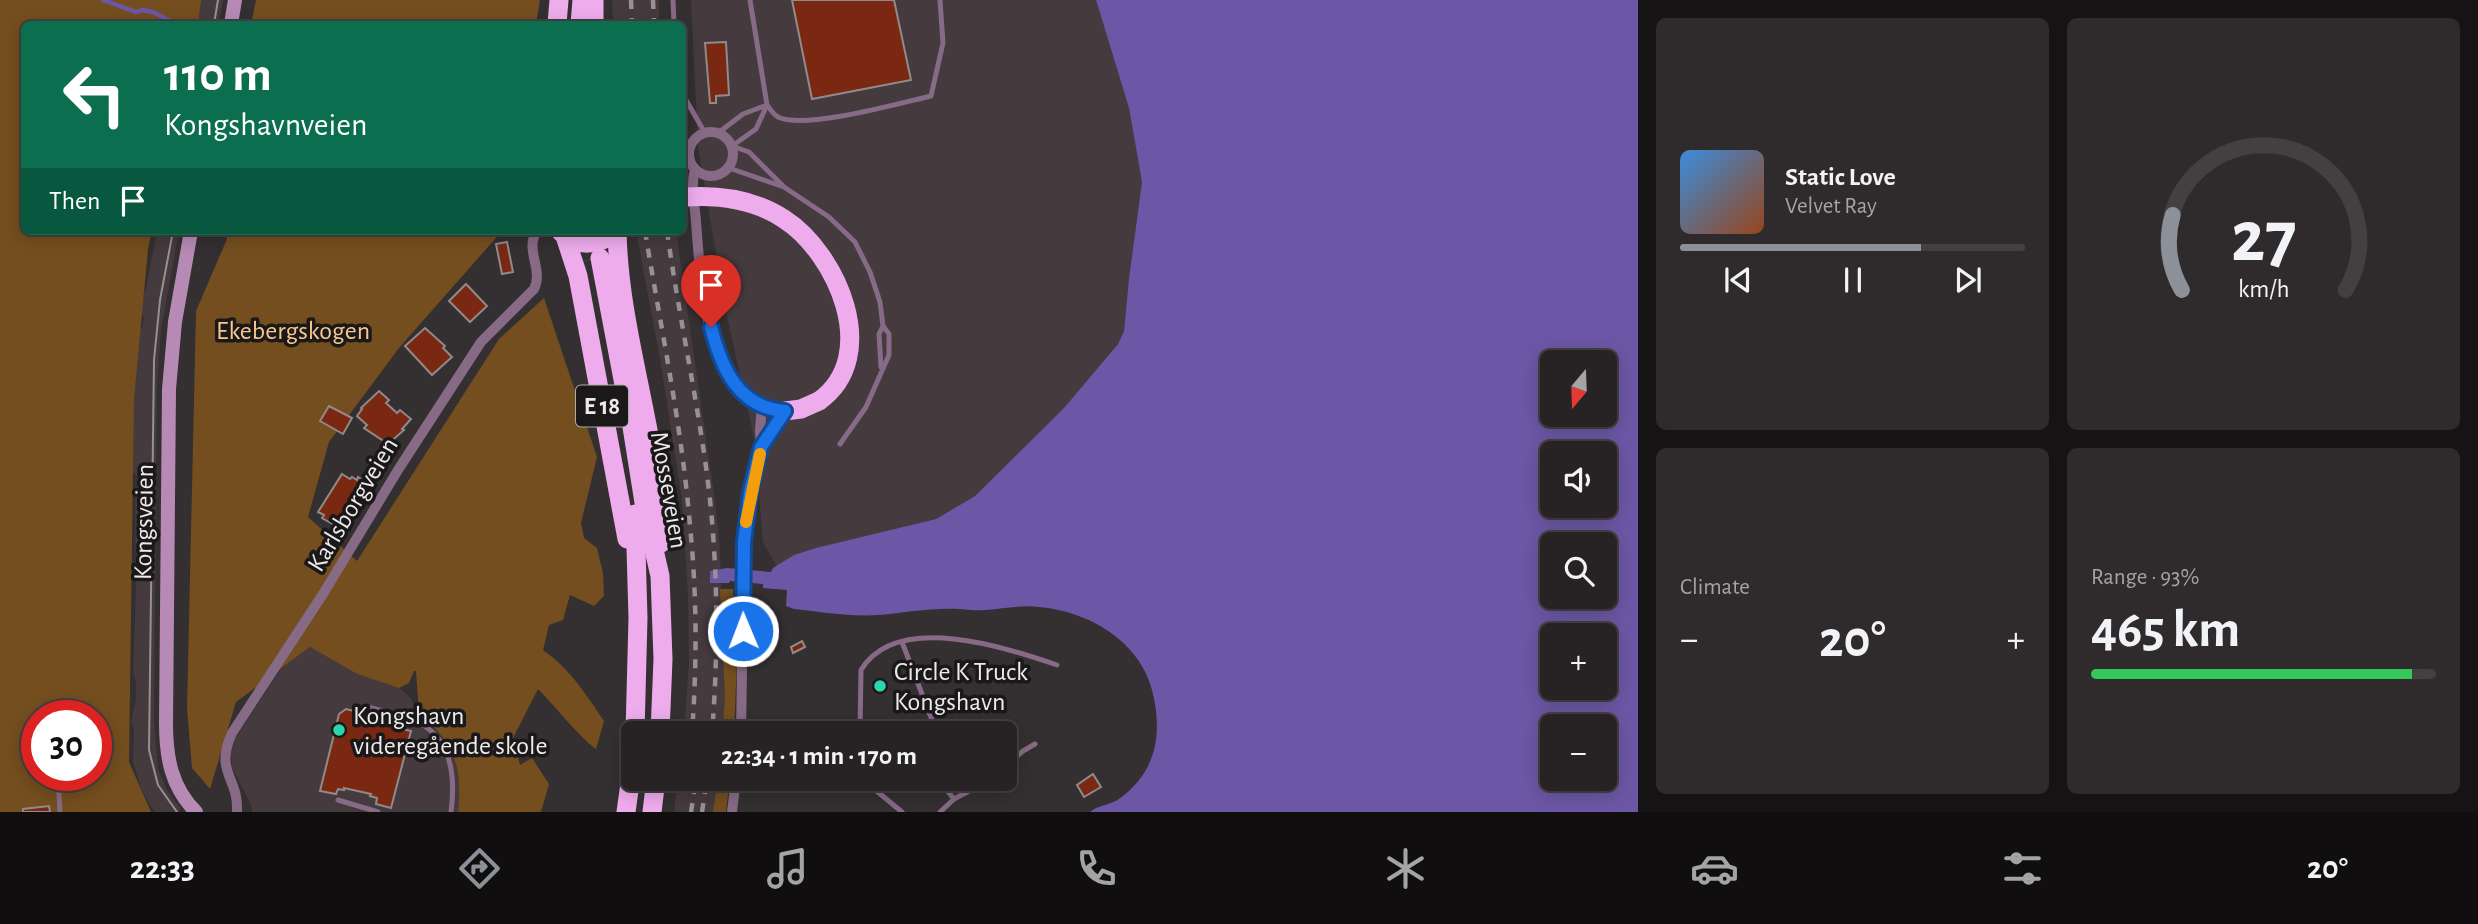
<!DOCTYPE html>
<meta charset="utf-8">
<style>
:root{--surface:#272324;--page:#2f2b2c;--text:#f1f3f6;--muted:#a4a4a6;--line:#434041;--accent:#8c9099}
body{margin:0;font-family:"Alegreya Sans",sans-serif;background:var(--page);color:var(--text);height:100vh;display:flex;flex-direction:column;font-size:26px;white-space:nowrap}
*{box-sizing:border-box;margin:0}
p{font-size:23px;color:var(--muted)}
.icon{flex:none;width:38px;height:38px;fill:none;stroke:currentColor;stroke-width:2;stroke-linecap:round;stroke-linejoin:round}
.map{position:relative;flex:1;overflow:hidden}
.sheet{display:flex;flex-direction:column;gap:18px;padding:18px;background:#151314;width:840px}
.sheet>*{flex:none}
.top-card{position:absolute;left:21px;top:21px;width:665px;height:214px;border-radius:10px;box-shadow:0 4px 18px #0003,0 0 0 2px var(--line);background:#0b6e4f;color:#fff;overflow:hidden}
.needle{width:46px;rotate:199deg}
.buttons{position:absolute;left:1540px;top:350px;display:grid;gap:14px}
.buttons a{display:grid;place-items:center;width:77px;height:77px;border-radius:10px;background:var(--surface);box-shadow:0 4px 18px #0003,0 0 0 2px var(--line);font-size:35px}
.speed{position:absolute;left:21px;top:700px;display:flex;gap:14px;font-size:35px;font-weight:700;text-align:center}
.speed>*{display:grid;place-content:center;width:91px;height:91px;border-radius:50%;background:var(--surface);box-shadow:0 4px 18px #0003,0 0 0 2px var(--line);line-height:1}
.speed .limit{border:10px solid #d22;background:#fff;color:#111}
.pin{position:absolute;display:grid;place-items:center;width:60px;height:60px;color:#fff;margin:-72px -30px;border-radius:50% 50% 50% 0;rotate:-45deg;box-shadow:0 0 7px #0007}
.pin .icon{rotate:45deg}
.me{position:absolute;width:77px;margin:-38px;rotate:359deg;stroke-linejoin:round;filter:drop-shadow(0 0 5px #0008)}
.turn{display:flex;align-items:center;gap:24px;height:147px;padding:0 28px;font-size:32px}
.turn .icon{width:91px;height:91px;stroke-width:2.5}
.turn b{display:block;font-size:49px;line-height:60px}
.then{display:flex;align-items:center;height:66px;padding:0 28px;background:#0003;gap:14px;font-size:26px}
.big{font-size:52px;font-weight:700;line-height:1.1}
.sheet .tile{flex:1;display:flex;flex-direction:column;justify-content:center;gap:10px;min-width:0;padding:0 24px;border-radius:10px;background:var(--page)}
.sheet .dial{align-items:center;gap:0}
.dial svg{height:182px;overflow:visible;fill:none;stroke:var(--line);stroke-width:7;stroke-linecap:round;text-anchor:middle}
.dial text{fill:var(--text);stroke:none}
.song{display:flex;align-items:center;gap:21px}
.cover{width:84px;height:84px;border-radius:10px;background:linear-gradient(135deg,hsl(210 70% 55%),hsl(20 70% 35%))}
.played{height:7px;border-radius:4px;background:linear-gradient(90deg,var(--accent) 70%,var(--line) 70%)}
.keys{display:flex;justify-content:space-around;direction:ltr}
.heat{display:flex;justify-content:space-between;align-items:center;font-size:38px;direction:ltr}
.charge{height:10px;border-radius:5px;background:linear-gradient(90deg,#34c759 93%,var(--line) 0)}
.sheet .tiles{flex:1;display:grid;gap:18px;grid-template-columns:repeat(2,1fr)}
.trip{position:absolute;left:621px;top:721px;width:396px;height:70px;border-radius:10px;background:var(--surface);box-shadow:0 4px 18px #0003,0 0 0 2px var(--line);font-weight:700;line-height:70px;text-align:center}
.tabs{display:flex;height:112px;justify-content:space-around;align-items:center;background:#100e0e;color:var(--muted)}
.tabs .icon{width:49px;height:49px}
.tabs .on{color:var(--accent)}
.tabs b{font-size:32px;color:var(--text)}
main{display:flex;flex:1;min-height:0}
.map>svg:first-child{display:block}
</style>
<main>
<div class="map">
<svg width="1638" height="812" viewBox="0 0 1638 812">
<rect width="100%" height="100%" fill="#342f30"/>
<g fill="#453a3d">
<path d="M198,0H223L219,24H195Z"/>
<path d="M612,0H659V24H613Z"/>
<path d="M691,0H1096L1129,108L1142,182L1129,278L1124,331L1118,344L1064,408L975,496L935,519L794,555L777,567L763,542L754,438L726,312L698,147Z"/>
<path d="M157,231H179L161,331L157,386L154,720L158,769L167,790L181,809L178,812H155L149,804L141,788L133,762L134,727L131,723L136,699V680L133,674L136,590L135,487H138V476L131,472L136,328H142L144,317L141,312L142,301L147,284Z"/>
<path d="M636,231H676L715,501L720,552L725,699L722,733H684L689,661L688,595L682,500L660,359Z"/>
<path d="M310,647L357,674L399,688L410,697L419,713L435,726L453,753L461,786L458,812H252L250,802L232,768L231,753L235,739L280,670Z"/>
<path d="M678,779H718L713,812H674Z"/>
</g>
<g fill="#744e1e" fill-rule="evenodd">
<path d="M0,0H201L198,24H24V231H152L148,249L134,399L129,762L151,812H0ZM37,716H96V775H37Z"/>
<path d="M256,0H540L536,24H251Z"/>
<path d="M226,231H502L399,348L329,442L308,517L357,561L499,339L544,298L597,457L581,523L584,538L597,548L603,573L604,596L594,606L570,595L563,620L549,625L543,650C570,669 586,694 604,721L596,749C577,735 556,707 538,689L513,738L520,765L532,758L549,784L541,812H458C463,768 454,742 419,713L416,671H414L409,683L399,688L357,674L310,647L236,702L210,789L192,768L187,708L196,311L227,239Z"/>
<path d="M720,589H733V595L737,597V662L734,733H722L725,699Z"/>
<path d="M718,779H730L726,812H713Z"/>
</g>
<path fill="#6b57a5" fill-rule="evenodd" d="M1096,0H1638V812H1090C1098,805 1110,805 1119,799C1157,772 1163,732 1152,690C1139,640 1087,611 1039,607C1017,604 989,612 970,610C940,606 909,612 879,615C851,617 822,612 794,609L786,606L787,590L763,588V584L730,581L729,583H710V571L727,568L771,572L773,568L794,555L816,548L936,519L975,496L1064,408L1118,344L1124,331L1129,278L1142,182L1129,108ZM1552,362H1605V415H1552ZM1552,453H1605V506H1552ZM1552,544H1605V597H1552ZM1552,635H1605V688H1552ZM1552,726H1605V779H1552Z"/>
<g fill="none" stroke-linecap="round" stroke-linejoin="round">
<g stroke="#6b57a5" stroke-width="4.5">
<path d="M103,0L136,12L143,10L153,12L176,24"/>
<path d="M415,24H417"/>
</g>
</g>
<g fill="#7b2812" stroke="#908b8a" stroke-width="2">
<path d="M792,0H894L911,80L812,99Z"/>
<path d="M726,42L729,95L716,96V103H710L705,43Z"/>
<path d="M507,242L513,272L502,274L496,244Z"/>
<path d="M466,284L487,306L470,322L449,301Z"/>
<path d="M425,328L445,346L443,348L452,357L432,375L405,346Z"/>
<path d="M379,391L389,400L386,403L397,413L400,410L411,419L402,429L404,430L388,444L364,428L367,425L357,416L362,409L361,408Z"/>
<path d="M329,406L352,418L343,434L320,421Z"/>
<path d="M342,474L350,479L352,477L357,480L358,477L368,483L343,527L338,524L336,526L322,518L324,515L318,512Z"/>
<path d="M802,641L805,647L793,653L791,647Z"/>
<path d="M346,709L354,711L353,717L355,718L411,731L391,808L376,804L377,798L370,796L371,794L344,788V790L338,789L336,794L320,791L339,714Z"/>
<path d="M1093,774L1101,787L1084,797L1077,785Z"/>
<path d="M49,806L50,812H23V809Z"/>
</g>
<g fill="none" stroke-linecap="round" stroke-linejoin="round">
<path stroke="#504b4c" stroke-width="19" stroke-dasharray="19 10" stroke-linecap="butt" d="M584,231L590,260"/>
<g stroke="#876a86" stroke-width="5">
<path d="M673,0L674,24"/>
<path d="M750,0L767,105C770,109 773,114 778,117C805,130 900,103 931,96L943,43L940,0"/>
<path d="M682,93L705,133"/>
<path d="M718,133L743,114L767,105"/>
<path d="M682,140L689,151"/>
<path d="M732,146L749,152L784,187L829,217L855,242L870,272L880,302L883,326L889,334V355L866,407L840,444"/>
<path d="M732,146L756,129L767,105"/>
<path d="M729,168L781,186"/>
<path d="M881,367L879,334L883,326"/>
<path d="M902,642L937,733"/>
<path d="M364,706C383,712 410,715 426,727C453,746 455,782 451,812"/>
<path d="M74,716L75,713"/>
<path d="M741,727L782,733"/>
<path d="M860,733L861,670C897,611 1007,648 1057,665"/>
<path d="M1004,767L1023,751L1035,744"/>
<path d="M58,775L60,812"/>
<path d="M862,779L902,812"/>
<path d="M919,779L945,788"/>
<path d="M946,779L945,788L954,799"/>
<path d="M338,800L378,812"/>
<path d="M940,812L954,799L992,779"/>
</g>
<g stroke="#876a86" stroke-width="10">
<circle cx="711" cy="154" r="22"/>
<path d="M695,169C690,189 695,203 696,222C701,282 705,405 785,411L761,447"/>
<path d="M741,733L744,542L750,492L761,447L760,430L762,406"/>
<path d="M237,812C239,777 214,773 232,733L323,594L398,470L481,342L534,289C544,269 524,250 537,231"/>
<path d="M732,812L736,779"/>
</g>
<g stroke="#b78ab6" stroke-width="14">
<path d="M231,24L235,0"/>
<path d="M191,231L175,322L169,389L166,723C166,757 171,787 196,812"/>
</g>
<g stroke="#eeacec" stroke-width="19">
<path d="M557,24L559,0"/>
<path d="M580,24L582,0"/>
<path d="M594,24V0"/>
<path d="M617,231C619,336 660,437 661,543"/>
<path d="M561,232C577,247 599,247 615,231"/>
<path d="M565,236L578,276L627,539"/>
<path d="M600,258L632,427L646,515L660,576L663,659L660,733"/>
<path d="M785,411L801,409L819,401"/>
<path d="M635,733L638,618L635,514"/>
<path d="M626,812L634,755"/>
<path d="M652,812L656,779"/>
</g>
<g stroke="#969293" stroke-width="2">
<path d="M214,24L218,0"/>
<path d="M173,231L160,300L154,360L149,750L158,785L177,812"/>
</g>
<g stroke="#969293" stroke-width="4.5" stroke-dasharray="9 9" stroke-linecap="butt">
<path d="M631,0L632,24"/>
<path d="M653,0L654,24"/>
<path d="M645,231C661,329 682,427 690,526C697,595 697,664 692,733"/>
<path d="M667,231C678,310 695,388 706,467C718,555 719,645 712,733"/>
<path d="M691,812L696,779"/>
<path d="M702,812L707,779"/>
</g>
<path stroke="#eeacec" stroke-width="19" d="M687,197C721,195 755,200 784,219C837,253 882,356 819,401"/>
</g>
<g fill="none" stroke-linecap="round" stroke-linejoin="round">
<defs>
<path id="route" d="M711,327C721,367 738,408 785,411L761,447L750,492L744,542L743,631"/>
</defs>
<use href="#route" stroke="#114b97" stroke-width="18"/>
<use href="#route" stroke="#1a73e8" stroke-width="12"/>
<path stroke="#f59e0b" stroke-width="12" d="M746,522L760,454"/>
</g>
<g fill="#2ed4ab" stroke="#1a1819" stroke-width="2.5">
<circle cx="880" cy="686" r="7"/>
<circle cx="339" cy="730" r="7"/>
</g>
<g text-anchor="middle" stroke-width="7" stroke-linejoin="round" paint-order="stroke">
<rect fill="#1a1819" stroke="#adabab" stroke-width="2" x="576" y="385.5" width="52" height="41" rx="5"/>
<g font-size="24" font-weight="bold" fill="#eceaea">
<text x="602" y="414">E 18</text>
</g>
<g font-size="26" fill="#f8c790" stroke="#1a1819">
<text x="293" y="339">Ekebergskogen</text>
</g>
<g font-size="26" fill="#eceaea" stroke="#1a1819">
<text transform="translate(670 490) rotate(80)" y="9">Mosseveien</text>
<text transform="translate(352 504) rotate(-59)" y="9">Karlsborgveien</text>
<text transform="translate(143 522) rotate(-89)" y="9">Kongsveien</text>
</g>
<g font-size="26" fill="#eceaea" stroke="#1a1819" text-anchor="start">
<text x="894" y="680">Circle K Truck<tspan x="894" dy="30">Kongshavn</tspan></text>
<text x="353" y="724">Kongshavn<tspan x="353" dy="30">videregående skole</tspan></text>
</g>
</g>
</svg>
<div class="buttons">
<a><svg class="needle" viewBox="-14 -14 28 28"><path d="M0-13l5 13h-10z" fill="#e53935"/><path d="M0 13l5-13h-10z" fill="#a4a4a6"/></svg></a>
<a><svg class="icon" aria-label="sound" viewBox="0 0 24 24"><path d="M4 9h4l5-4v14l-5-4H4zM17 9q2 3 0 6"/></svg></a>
<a><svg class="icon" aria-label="search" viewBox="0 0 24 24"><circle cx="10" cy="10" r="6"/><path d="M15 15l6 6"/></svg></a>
<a>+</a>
<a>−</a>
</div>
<div class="speed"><div class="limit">30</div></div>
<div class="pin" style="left:711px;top:327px;background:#d93025"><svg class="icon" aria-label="arrive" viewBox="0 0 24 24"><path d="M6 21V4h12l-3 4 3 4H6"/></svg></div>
<svg class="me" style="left:743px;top:631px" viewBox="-20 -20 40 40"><circle r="17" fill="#1a73e8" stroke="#fff" stroke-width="3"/><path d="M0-11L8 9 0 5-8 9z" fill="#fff"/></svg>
<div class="trip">22:34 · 1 min · 170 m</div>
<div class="top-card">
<div class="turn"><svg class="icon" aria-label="left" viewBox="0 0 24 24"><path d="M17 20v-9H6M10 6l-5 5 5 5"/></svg><div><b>110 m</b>Kongshavnveien</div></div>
<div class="then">Then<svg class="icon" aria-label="arrive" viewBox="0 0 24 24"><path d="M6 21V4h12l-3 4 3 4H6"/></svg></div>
</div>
</div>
<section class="sheet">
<div class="tiles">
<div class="tile">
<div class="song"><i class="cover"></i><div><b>Static Love</b><p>Velvet Ray</p></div></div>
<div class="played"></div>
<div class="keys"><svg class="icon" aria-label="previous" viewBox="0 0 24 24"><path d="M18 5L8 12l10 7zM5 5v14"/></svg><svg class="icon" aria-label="pause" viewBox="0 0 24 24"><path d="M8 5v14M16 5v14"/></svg><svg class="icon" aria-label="next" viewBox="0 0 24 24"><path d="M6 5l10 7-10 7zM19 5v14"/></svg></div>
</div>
<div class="tile dial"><svg viewBox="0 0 100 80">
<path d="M14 69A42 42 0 1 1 86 69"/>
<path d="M14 69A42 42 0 0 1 10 36" stroke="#8c9099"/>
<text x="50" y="56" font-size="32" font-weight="700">27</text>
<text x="50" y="72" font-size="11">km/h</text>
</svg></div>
<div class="tile"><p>Climate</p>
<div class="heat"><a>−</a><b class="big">20°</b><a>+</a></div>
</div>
<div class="tile"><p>Range · 93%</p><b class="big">465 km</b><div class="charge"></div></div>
</div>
</section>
</main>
<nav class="tabs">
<b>22:33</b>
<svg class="icon on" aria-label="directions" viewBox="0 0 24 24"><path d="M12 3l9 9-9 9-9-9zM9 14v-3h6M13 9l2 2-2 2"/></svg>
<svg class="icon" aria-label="music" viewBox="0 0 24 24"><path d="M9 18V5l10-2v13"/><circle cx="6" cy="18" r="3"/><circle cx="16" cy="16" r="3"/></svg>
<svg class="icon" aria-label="phone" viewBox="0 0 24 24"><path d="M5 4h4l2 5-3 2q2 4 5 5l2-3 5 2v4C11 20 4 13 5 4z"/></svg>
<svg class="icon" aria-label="climate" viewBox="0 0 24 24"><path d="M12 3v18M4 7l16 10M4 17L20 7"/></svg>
<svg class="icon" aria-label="car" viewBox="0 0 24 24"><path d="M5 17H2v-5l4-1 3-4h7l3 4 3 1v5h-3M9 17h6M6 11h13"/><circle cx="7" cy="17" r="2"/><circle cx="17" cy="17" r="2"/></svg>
<svg class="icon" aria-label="filters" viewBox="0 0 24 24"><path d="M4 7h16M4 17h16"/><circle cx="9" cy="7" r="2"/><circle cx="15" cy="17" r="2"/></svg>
<b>20°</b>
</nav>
